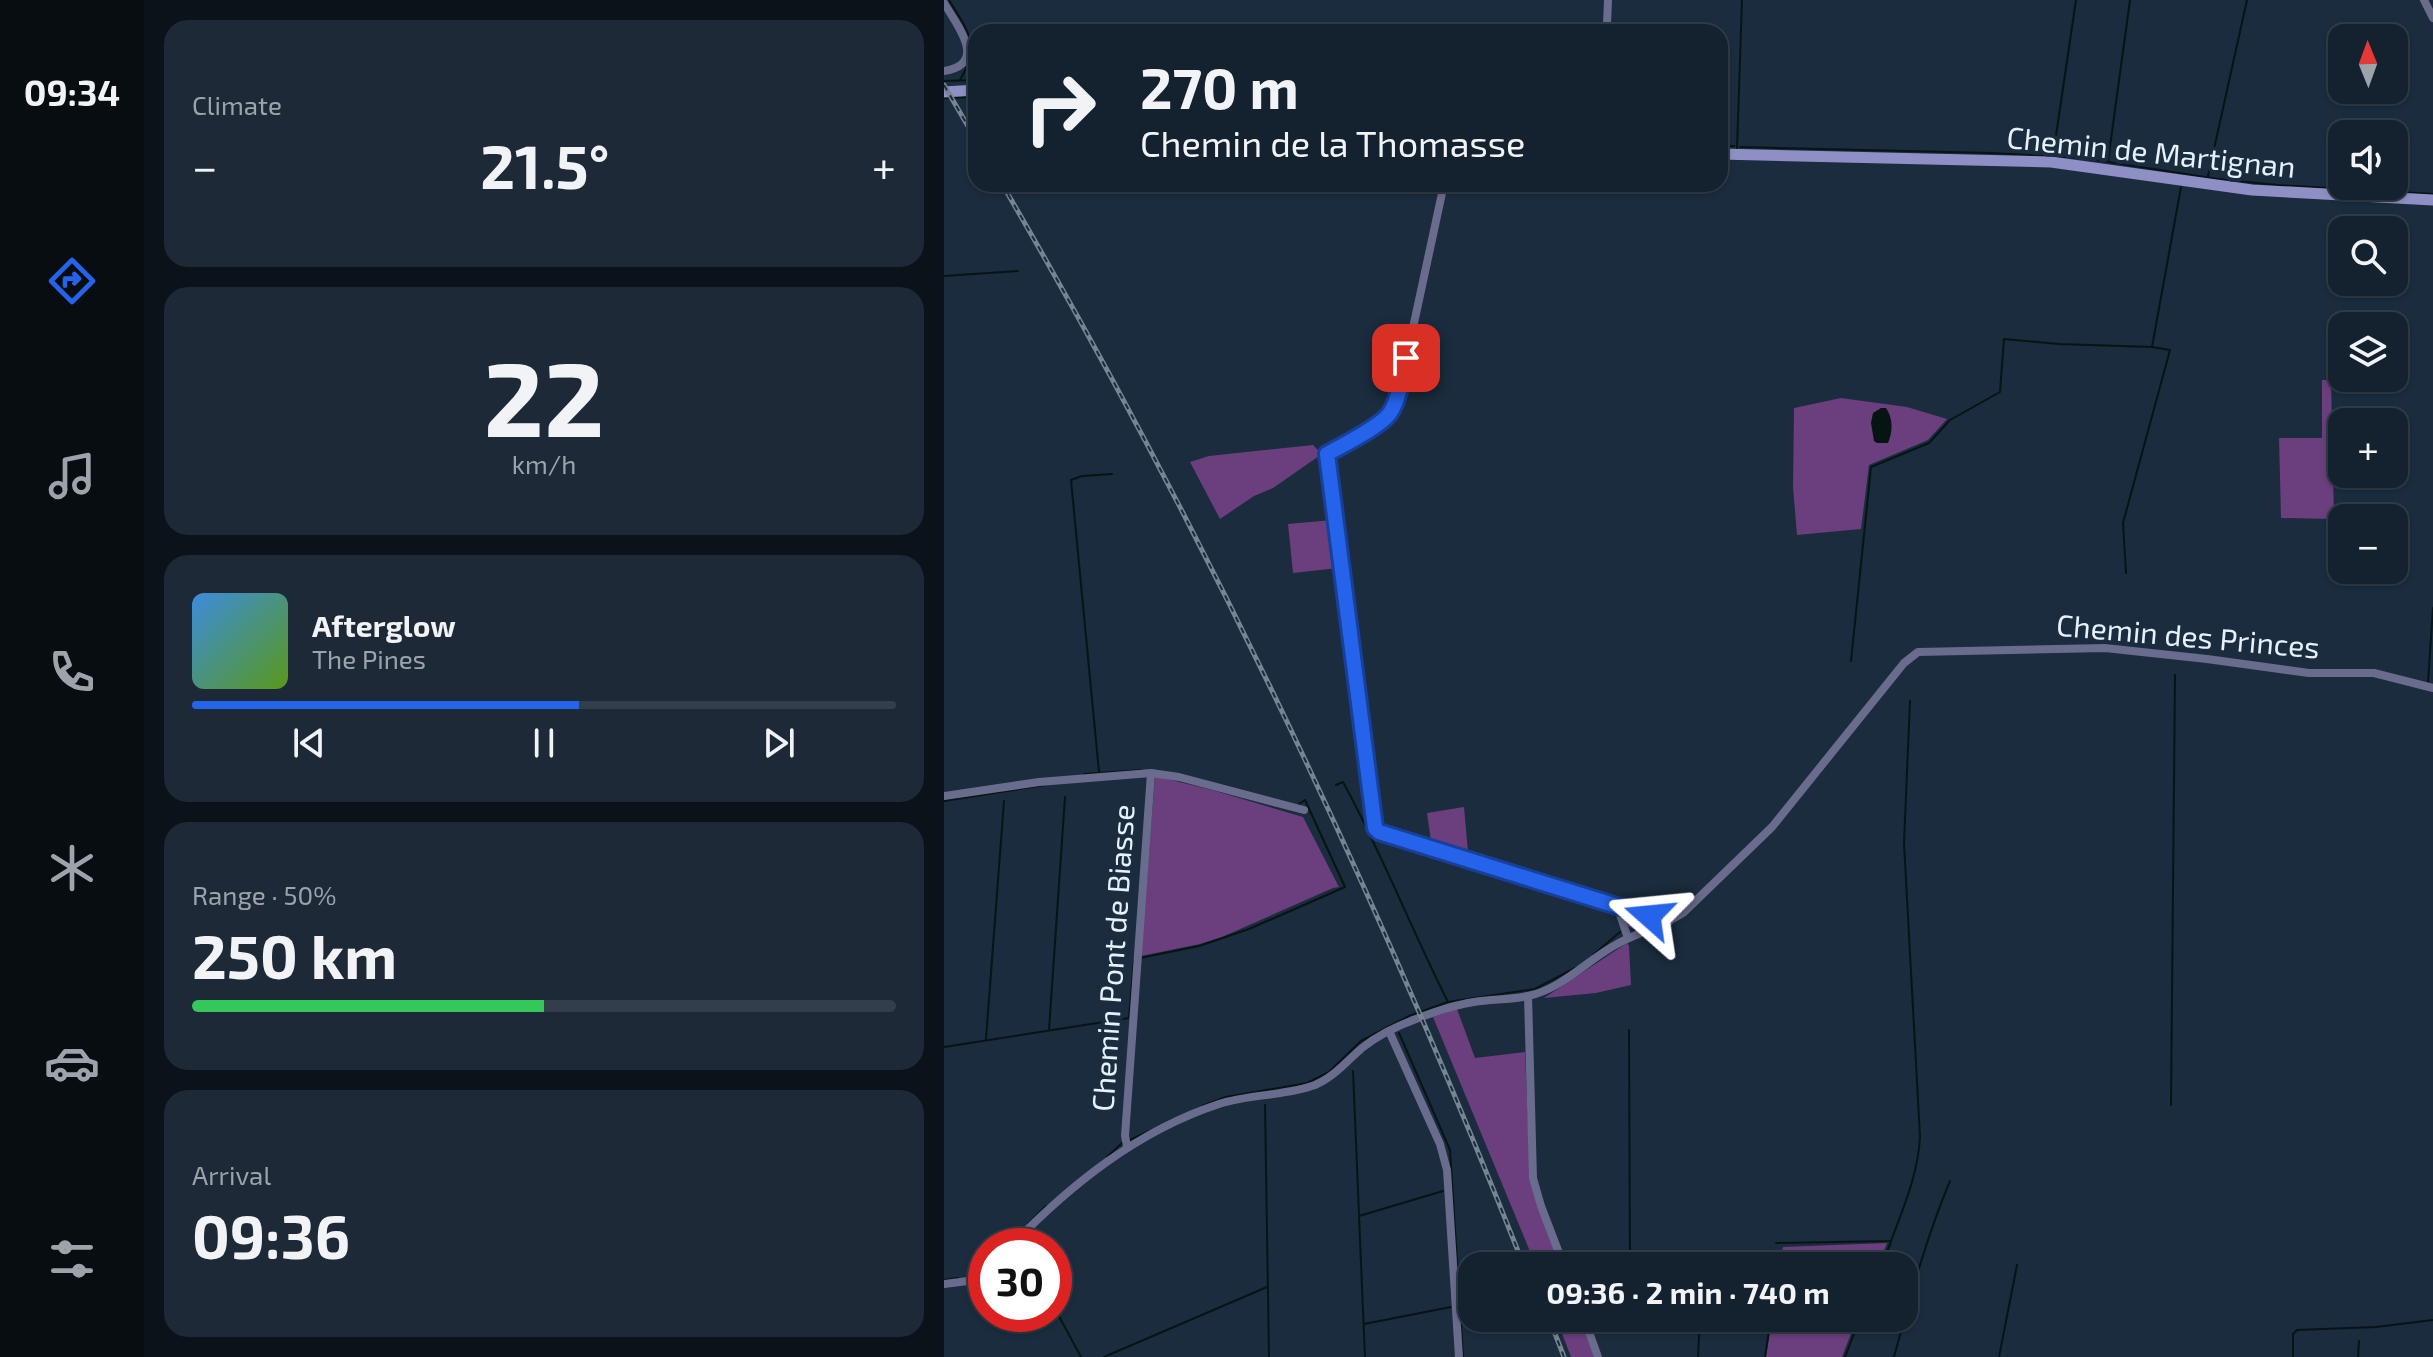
<!DOCTYPE html>
<meta charset="utf-8">
<style>
:root{--surface:#14212e;--page:#1d2936;--text:#f1f3f6;--muted:#9da3aa;--line:#333e4a;--accent:#2563eb}
body{margin:0;font-family:"Exo 2",sans-serif;background:var(--page);color:var(--text);height:100vh;display:flex;flex-direction:column;font-size:30px;white-space:nowrap}
*{box-sizing:border-box;margin:0}
p{font-size:26px;color:var(--muted)}
.icon{flex:none;width:44px;height:44px;fill:none;stroke:currentColor;stroke-width:2;stroke-linecap:round;stroke-linejoin:round}
.map{position:relative;flex:1;overflow:hidden}
.drawer{display:flex;flex-direction:column;gap:20px;padding:20px;background:#0b1219;width:800px}
.drawer>*{flex:none}
.hud{position:absolute;left:24px;top:24px;width:760px;height:168px;border-radius:24px;box-shadow:0 2px 6px #0004,0 0 0 2px var(--line);background:#14212e;color:var(--text);overflow:hidden}
.needle{width:52px;rotate:359deg}
.controls{position:absolute;left:1384px;top:24px;display:grid;gap:16px}
.controls a{display:grid;place-items:center;width:80px;height:80px;border-radius:16px;background:var(--surface);box-shadow:0 2px 6px #0004,0 0 0 2px var(--line);font-size:40px}
.speed{position:absolute;left:24px;top:1228px;display:flex;gap:16px;font-size:40px;font-weight:700;text-align:center}
.speed>*{display:grid;place-content:center;width:104px;height:104px;border-radius:50%;background:var(--surface);box-shadow:0 2px 6px #0004,0 0 0 2px var(--line);line-height:1}
.speed .limit{border:12px solid #d22;background:#fff;color:#111}
.pin{position:absolute;display:grid;place-items:center;width:68px;height:68px;color:#fff;margin:-34px;border-radius:16px;box-shadow:0 4px 12px #0006}
.me{position:absolute;width:88px;margin:-44px;rotate:288deg;stroke-linejoin:round;filter:drop-shadow(0 0 6px #0008)}
.turn{display:flex;align-items:center;gap:28px;height:168px;padding:0 40px;font-size:36px}
.turn .icon{width:104px;height:104px;stroke-width:2.5}
.turn b{display:block;font-size:56px;line-height:68px}
.big{font-size:60px;font-weight:700;line-height:1.1}
.drawer .card{flex:1;display:flex;flex-direction:column;justify-content:center;gap:12px;min-width:0;padding:0 28px;border-radius:24px;background:var(--page)}
.drawer .dial{align-items:center;gap:0}
.dial b{font-size:104px;line-height:1}
.song{display:flex;align-items:center;gap:24px}
.cover{width:96px;height:96px;border-radius:12px;background:linear-gradient(135deg,hsl(210 70% 55%),hsl(90 70% 35%))}
.played{height:8px;border-radius:4px;background:linear-gradient(90deg,var(--accent) 55%,var(--line) 55%)}
.keys{display:flex;justify-content:space-around;direction:ltr}
.heat{display:flex;justify-content:space-between;align-items:center;font-size:44px;direction:ltr}
.charge{height:12px;border-radius:6px;background:linear-gradient(90deg,#34c759 50%,var(--line) 0)}
.trip{position:absolute;left:514px;top:1252px;width:460px;height:80px;border-radius:24px;background:var(--surface);box-shadow:0 2px 6px #0004,0 0 0 2px var(--line);font-weight:700;line-height:80px;text-align:center}
main{display:flex;flex:1;min-height:0}
.tab-bar{display:flex;flex-direction:column;width:144px;justify-content:space-around;align-items:center;background:#080d12;color:var(--muted)}
.tab-bar .icon{width:56px;height:56px}
.tab-bar .current{color:var(--accent)}
.tab-bar b{font-size:36px;color:var(--text)}
.map>svg:first-child{display:block}
</style>
<main>
<nav class="tab-bar">
<b>09:34</b>
<svg class="icon current" aria-label="directions" viewBox="0 0 24 24"><path d="M12 3l9 9-9 9-9-9zM9 14v-3h6M13 9l2 2-2 2"/></svg>
<svg class="icon" aria-label="music" viewBox="0 0 24 24"><path d="M9 18V5l10-2v13"/><circle cx="6" cy="18" r="3"/><circle cx="16" cy="16" r="3"/></svg>
<svg class="icon" aria-label="phone" viewBox="0 0 24 24"><path d="M5 4h4l2 5-3 2q2 4 5 5l2-3 5 2v4C11 20 4 13 5 4z"/></svg>
<svg class="icon" aria-label="climate" viewBox="0 0 24 24"><path d="M12 3v18M4 7l16 10M4 17L20 7"/></svg>
<svg class="icon" aria-label="car" viewBox="0 0 24 24"><path d="M5 17H2v-5l4-1 3-4h7l3 4 3 1v5h-3M9 17h6M6 11h13"/><circle cx="7" cy="17" r="2"/><circle cx="17" cy="17" r="2"/></svg>
<svg class="icon" aria-label="filters" viewBox="0 0 24 24"><path d="M4 7h16M4 17h16"/><circle cx="9" cy="7" r="2"/><circle cx="15" cy="17" r="2"/></svg>
</nav>
<section class="drawer">
<div class="card"><p>Climate</p>
<div class="heat"><a>−</a><b class="big">21.5°</b><a>+</a></div>
</div>
<div class="card dial"><b>22</b><p>km/h</p></div>
<div class="card">
<div class="song"><i class="cover"></i><div><b>Afterglow</b><p>The Pines</p></div></div>
<div class="played"></div>
<div class="keys"><svg class="icon" aria-label="previous" viewBox="0 0 24 24"><path d="M18 5L8 12l10 7zM5 5v14"/></svg><svg class="icon" aria-label="pause" viewBox="0 0 24 24"><path d="M8 5v14M16 5v14"/></svg><svg class="icon" aria-label="next" viewBox="0 0 24 24"><path d="M6 5l10 7-10 7zM19 5v14"/></svg></div>
</div>
<div class="card"><p>Range · 50%</p><b class="big">250 km</b><div class="charge"></div></div>
<div class="card"><p>Arrival</p><b class="big">09:36</b></div>
</section>
<div class="map">
<svg width="1489" height="1357" viewBox="0 0 1489 1357">
<rect width="100%" height="100%" fill="#1a2c3e"/>
<g fill="#6b3e7d">
<path d="M1378,380H1387L1390,519L1337,518L1335,438H1378Z"/>
<path d="M897,398L963,407L1003,419L984,440L925,465L917,529L853,535L849,487L850,408Z"/>
<path d="M369,445L378,454L329,488L310,496L276,519L246,462L265,456Z"/>
<path d="M388,520L394,568L349,573L344,524Z"/>
<path d="M211,776L268,790L359,817L395,887L389,888L278,937L256,944L197,956Z"/>
<path d="M520,807L524,852L487,841L483,813Z"/>
<path d="M682,911L717,921L692,930L684,926Z"/>
<path d="M683,943L685,946L687,985L652,993L600,998Z"/>
<path d="M513,1009L531,1058L581,1052L586,1176L618,1266H592L489,1017Z"/>
<path d="M943,1243L934,1266H834L839,1247Z"/>
<path d="M612,1318H636L650,1357H627Z"/>
<path d="M828,1318H913L898,1357H822Z"/>
</g>
<path fill="#061513" d="M937,408H942C949,418 949,431 944,443H933L930,441L927,423L929,413Z"/>
<g fill="none" stroke-linecap="round" stroke-linejoin="round">
<g stroke="#061513" stroke-width="2">
<path d="M5,0C24,31 37,45 16,80"/>
<path d="M0,81L32,80"/>
<path d="M0,98L32,97"/>
<path d="M776,146H790"/>
<path d="M796,147L1048,153L1139,158L1274,179L1333,185L1489,194"/>
<path d="M793,149L798,0"/>
<path d="M1109,156L1132,0"/>
<path d="M1164,161L1186,0"/>
<path d="M1264,176L1303,0"/>
<path d="M0,276L74,271"/>
<path d="M1182,573L1179,523L1226,350L1208,347L1237,187"/>
<path d="M907,661L927,467L985,443L1006,420L1056,392L1060,339L1115,344L1208,347"/>
<path d="M1484,682L1489,608"/>
<path d="M155,772L127,480L138,476L168,474"/>
<path d="M140,774L198,770"/>
<path d="M392,785L399,782C438,853 467,929 504,1002"/>
<path d="M0,801L101,785"/>
<path d="M649,955L676,932"/>
<path d="M196,958L255,946L305,929L401,887L361,800L355,804"/>
<path d="M105,1030L121,797"/>
<path d="M685,1030L686,1266"/>
<path d="M455,1033L506,1150L519,1357"/>
<path d="M42,1039L60,801"/>
<path d="M0,1047L185,1018L190,960"/>
<path d="M409,1071L415,1214"/>
<path d="M321,1105L325,1357"/>
<path d="M1227,1105L1231,675"/>
<path d="M258,1106L282,1097L363,1083L385,1072L417,1041L465,1016L504,1002L591,989L631,968"/>
<path d="M186,1140L205,1131"/>
<path d="M163,1157L178,1143"/>
<path d="M84,1224L102,1206"/>
<path d="M832,1243L947,1241C960,1206 974,1174 976,1137L960,843L966,701"/>
<path d="M61,1246L63,1244"/>
<path d="M937,1266L947,1242"/>
<path d="M0,1280L14,1278"/>
<path d="M517,1306L528,1307"/>
<path d="M110,1307L137,1357"/>
<path d="M420,1324L507,1307"/>
<path d="M160,1357L323,1287"/>
<path d="M421,1357L415,1216L499,1191"/>
<path d="M754,1357L756,1318"/>
<path d="M821,1357L827,1318"/>
<path d="M901,1357L916,1318"/>
<path d="M950,1357C966,1298 982,1238 1006,1181"/>
<path d="M1055,1357L1073,1265"/>
<path d="M1349,1357V1334L1353,1330L1432,1327L1489,1320"/>
<path d="M1414,1357L1415,1341"/>
</g>
<g stroke="#6a6c8d" stroke-width="8">
<path d="M1480,0L1489,18"/>
<path d="M0,3C13,25 45,64 0,71"/>
<path d="M658,32L663,24L664,0"/>
<path d="M500,184L456,388L446,413L430,426L383,454L431,828L435,832L725,922"/>
<path d="M0,796L95,782L207,773L235,777L360,810"/>
<path d="M673,906L684,938"/>
<path d="M584,996L589,1178L597,1206L620,1266"/>
<path d="M445,1031L496,1144L503,1170L515,1357"/>
<path d="M183,1146L181,1136L207,773"/>
<path d="M67,1246C126,1185 193,1131 275,1104C306,1094 341,1096 371,1085C390,1077 403,1061 418,1048C434,1035 453,1026 472,1019C490,1012 510,1005 530,1002C548,999 567,1000 584,996C618,989 643,960 673,944C694,932 718,927 739,913L828,827L960,663L974,652L1161,648L1263,659L1365,673H1430L1489,688"/>
<path d="M0,1284L24,1281L42,1270"/>
<path d="M640,1318L654,1357"/>
</g>
<g stroke="#8e90c5" stroke-width="11">
<path d="M0,92L32,90"/>
<path d="M776,154L1107,162L1308,190L1489,200"/>
</g>
<defs>
<g id="rail">
<path d="M0,85L32,140"/>
<path d="M58,184C260,529 433,894 580,1266"/>
<path d="M605,1318L620,1357"/>
</g>
</defs>
<use href="#rail" stroke="#768594" stroke-width="5"/>
<use href="#rail" stroke="#1a2c3e" stroke-width="2" stroke-dasharray="6" stroke-linecap="butt"/>
</g>
<g fill="none" stroke-linecap="round" stroke-linejoin="round">
<defs>
<path id="route" d="M462,358C459,374 455,400 446,413C436,427 399,445 383,454L431,828L435,832L705,916"/>
</defs>
<use href="#route" stroke="#184099" stroke-width="20"/>
<use href="#route" stroke="#2563eb" stroke-width="14"/>
</g>
<g text-anchor="middle" stroke-width="8" stroke-linejoin="round" paint-order="stroke">
<g font-size="30" fill="#e6f1fd" stroke="#1a2c3e">
<text transform="translate(1207 153) rotate(6)" y="10">Chemin de Martignan</text>
<text transform="translate(1244 637) rotate(5)" y="10">Chemin des Princes</text>
<text transform="translate(170 958) rotate(-86)" y="10">Chemin Pont de Biasse</text>
</g>
</g>
</svg>
<div class="controls">
<a><svg class="needle" viewBox="-14 -14 28 28"><path d="M0-13l5 13h-10z" fill="#e53935"/><path d="M0 13l5-13h-10z" fill="#9da3aa"/></svg></a>
<a><svg class="icon" aria-label="sound" viewBox="0 0 24 24"><path d="M4 9h4l5-4v14l-5-4H4zM17 9q2 3 0 6"/></svg></a>
<a><svg class="icon" aria-label="search" viewBox="0 0 24 24"><circle cx="10" cy="10" r="6"/><path d="M15 15l6 6"/></svg></a>
<a><svg class="icon" aria-label="layers" viewBox="0 0 24 24"><path d="M12 4l9 5-9 5-9-5zM3 14l9 5 9-5"/></svg></a>
<a>+</a>
<a>−</a>
</div>
<div class="speed"><div class="limit">30</div></div>
<div class="pin" style="left:462px;top:358px;background:#d93025"><svg class="icon" aria-label="arrive" viewBox="0 0 24 24"><path d="M6 21V4h12l-3 4 3 4H6"/></svg></div>
<svg class="me" style="left:705px;top:916px" viewBox="-20 -20 40 40"><path d="M0-17L14 15 0 8-14 15z" fill="#2563eb" stroke="#fff" stroke-width="4"/></svg>
<div class="trip">09:36 · 2 min · 740 m</div>
<div class="hud">
<div class="turn"><svg class="icon" aria-label="right" viewBox="0 0 24 24"><path d="M7 20v-9h11M14 6l5 5-5 5"/></svg><div><b>270 m</b>Chemin de la Thomasse</div></div>
</div>
</div>
</main>
